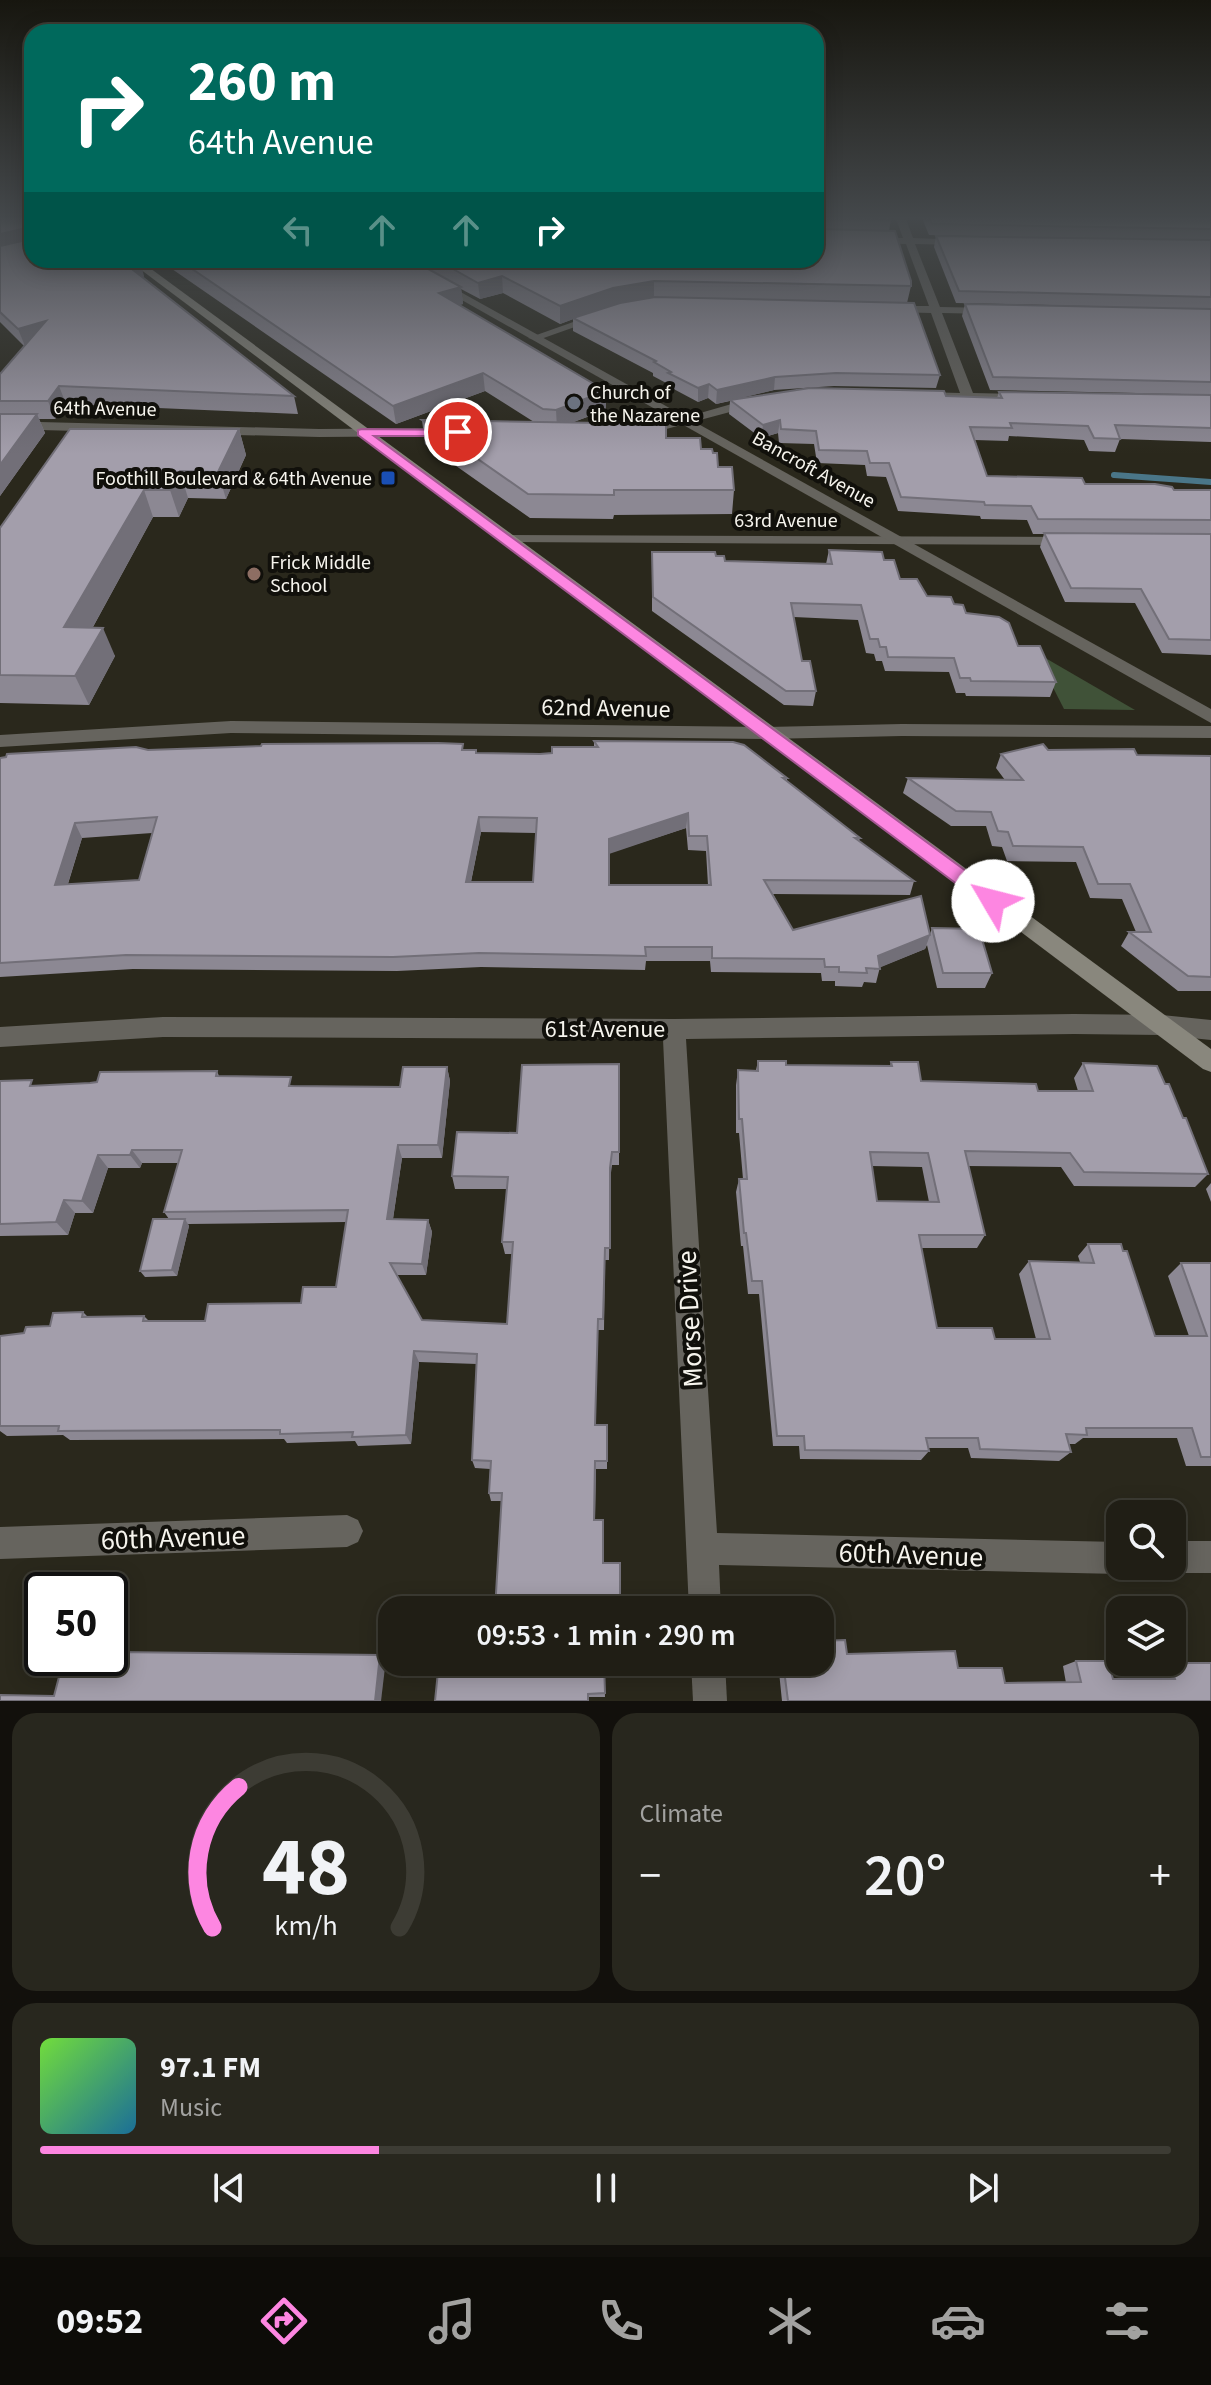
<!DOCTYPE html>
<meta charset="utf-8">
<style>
:root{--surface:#201e15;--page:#28271e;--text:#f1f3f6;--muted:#a2a2a0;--line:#3d3c34;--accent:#fd86e1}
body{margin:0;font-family:"Source Sans 3",sans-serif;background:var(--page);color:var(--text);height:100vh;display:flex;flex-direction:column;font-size:30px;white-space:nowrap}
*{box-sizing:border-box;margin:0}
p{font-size:26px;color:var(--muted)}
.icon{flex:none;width:44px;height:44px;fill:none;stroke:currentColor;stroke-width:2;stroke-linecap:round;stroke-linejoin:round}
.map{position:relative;height:1701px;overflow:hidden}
.panel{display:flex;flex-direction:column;gap:12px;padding:12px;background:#12100c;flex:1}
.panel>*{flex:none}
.guide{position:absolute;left:24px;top:24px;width:800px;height:244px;border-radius:24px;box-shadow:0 4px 20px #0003,0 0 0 2px var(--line);background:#00695c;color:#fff;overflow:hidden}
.tools{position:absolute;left:1106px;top:1500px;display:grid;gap:16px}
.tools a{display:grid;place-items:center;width:80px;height:80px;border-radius:16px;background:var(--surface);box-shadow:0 4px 20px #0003,0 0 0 2px var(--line);font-size:40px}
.speed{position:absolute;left:24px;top:1572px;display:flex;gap:16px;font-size:40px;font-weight:700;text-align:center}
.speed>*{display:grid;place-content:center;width:104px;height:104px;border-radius:50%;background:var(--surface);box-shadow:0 4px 20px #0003,0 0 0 2px var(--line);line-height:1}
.speed .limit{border:4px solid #111;border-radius:12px;background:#fff;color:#111}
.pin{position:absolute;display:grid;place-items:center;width:68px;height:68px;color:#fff;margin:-34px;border:4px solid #fff;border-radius:50%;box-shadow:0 2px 8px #0007}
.me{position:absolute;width:88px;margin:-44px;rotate:307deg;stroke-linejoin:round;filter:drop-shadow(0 0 6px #0008)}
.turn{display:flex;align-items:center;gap:28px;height:168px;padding:0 32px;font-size:36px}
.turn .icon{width:104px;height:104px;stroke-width:2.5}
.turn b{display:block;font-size:56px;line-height:68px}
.lanes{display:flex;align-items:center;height:76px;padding:0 32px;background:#0003;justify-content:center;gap:40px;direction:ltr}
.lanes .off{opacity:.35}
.big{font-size:60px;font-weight:600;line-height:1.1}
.panel .tile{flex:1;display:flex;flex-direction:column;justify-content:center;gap:12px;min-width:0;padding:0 28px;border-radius:24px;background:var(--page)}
.panel .dial{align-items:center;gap:0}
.dial svg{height:208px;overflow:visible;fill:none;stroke:var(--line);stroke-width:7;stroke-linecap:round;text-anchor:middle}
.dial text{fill:var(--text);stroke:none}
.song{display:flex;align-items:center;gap:24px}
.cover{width:96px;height:96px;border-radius:12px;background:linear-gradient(135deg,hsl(100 70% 55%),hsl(200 70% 35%))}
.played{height:8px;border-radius:4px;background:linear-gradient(90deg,var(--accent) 30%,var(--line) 30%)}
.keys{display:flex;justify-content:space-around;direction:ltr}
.heat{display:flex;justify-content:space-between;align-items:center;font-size:44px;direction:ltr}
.panel .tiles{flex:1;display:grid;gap:12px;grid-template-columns:1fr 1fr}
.tile:last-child{grid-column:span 2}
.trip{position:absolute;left:378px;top:1596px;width:456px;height:80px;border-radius:24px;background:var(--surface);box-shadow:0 4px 20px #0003,0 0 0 2px var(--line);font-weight:600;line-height:80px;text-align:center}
.dock{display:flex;height:128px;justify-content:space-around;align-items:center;background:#0d0c08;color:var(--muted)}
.dock .icon{width:56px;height:56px}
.dock .on{color:var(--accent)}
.dock b{font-size:36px;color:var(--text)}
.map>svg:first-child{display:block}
</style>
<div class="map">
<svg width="1211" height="1701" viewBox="0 0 1211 1701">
<rect width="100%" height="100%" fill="#2a281c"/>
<path fill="#405238" d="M1035,652L1135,710L1064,709Z"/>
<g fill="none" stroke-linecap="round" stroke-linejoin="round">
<path stroke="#4a7688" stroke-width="6" d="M1114,475L1211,482"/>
<g fill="#66645e" fill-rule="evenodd">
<path d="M895,216H905L913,238L966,240L963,245L915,244L940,307L991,308L996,311L991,314L942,313L973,393L1023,394L1029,398L1027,401L919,399V393L923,392L960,393L931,313L891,312L886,309L891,306H929L906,244L816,242V236L903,238Z"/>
<path d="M593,315L603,317L538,340L528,338Z"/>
<path d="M756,397L760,398V404L640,436L634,432Z"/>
<path d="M0,421L319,429L448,428L454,432L448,436L319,437L0,429Z"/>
<path d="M505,535L1067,537L1074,541L1067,545L500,542V536Z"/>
<path d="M231,721L767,727L902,724L1211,726V738L902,736L767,739L231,733L0,747V735Z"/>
<path d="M1074,1014L1162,1015L1211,1020V1040L1162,1035L1074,1034L686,1039L717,1533L1120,1542V1566H1133L1131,1569L1120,1574L719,1565L721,1610H689L663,1039L163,1037L0,1047V1027L163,1017L674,1019Z"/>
<path d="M347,1515L358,1520L363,1531L358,1542L347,1547L0,1559V1527Z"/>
<path d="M1172,1541H1211V1573H1172L1161,1568L1160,1566H1172Z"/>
<path d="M691,1662H725L727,1701H693Z"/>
</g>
<path fill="#66645e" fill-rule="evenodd" d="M391,260H403L1211,709V723Z"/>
<path fill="#89877d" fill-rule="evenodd" d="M128,260H139L1211,1049V1072L1203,1069Z"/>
</g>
<g fill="#8c8893" fill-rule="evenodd">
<path d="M0,216L144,276L143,277L294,396L298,414L66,404L55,419H39L45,433L0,496V374L24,346L0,322Z"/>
<path d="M816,216L891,219L889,231L911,286L907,303L940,375L936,388L834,386L774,390L731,400L946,396L997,398L999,392L1185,394L990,390L962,316L965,304L1096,306L956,303L934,247L936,236L1056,238L929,235L921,216H1211V442L1120,439L1115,452L1089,451L1084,440L1009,436L1008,441L975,440L987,476L1174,490H1211V655L1162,653L1135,603L1065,602L1040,547L1044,534H1033L1027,520L981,519L980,516L898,511L886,477L867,476L865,465L817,463L814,444L779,443L778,433L761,438L729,414L730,401L716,404L708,398L698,402L668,386V384L653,376V373L573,331V319L560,324L503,293L480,299L461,289L463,304L459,305L606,410L571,423L666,438L713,453L718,467L734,490L732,514L614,515L613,519L530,518L425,444L422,420L534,422L485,391L396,424L159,260H816Z"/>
<path d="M239,429L246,455L226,499L188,498L179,517H153L93,627L115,656L89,705L0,703V528Z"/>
<path d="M829,550L884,560L900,579L927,596L954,604L1018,646L1056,682L1050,697L966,696L965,693H956L949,672L885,671L882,661H876L874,654L866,653L858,620L794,617L802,661L816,691L813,706L784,705L652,611V552L716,556L725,561L826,564Z"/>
<path d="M594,741L787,778V781L860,838L859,841L914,881L910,895L773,894L793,930L930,934L932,928L992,973L985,988H937L927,945L925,949L880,967L876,983L864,982L862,987L835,986V981H822L821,973L711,972L710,961H646L645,970L481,967L397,971L133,969L0,977V758L148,750H464L477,753H552L594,747ZM686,828L688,850L706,851L708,885H609V853ZM481,832L536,833L533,882H471ZM152,833L139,880L68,884L82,838Z"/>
<path d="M1048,750L1137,755L1211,756V991H1178L1121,946L1129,932H1136L1122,899L1090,898L1076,862L1007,861L1002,847L992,846L986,826H951L903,793L908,778L1005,780L996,768L1001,754Z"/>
<path d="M758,1061L786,1065L890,1066L891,1062L921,1081L1038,1091H1078L1074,1078L1083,1063L1165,1084L1183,1118L1208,1174L1195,1187L1074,1186L1061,1167L968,1166L985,1235L977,1248H921L937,1328L995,1339H1036L1019,1274L1029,1261L1080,1262L1078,1256L1088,1244L1155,1336H1189L1168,1276L1181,1263H1211V1466H1186L1177,1438H1083L1075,1444H1069L1071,1452L1059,1461L971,1458L968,1448H928L929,1451L921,1460L800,1459L799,1446H773L759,1294H748L743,1246H741L736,1192L739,1179H743L739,1133H736V1085L738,1070H756ZM872,1166L922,1167L929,1202L877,1201Z"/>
<path d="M619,1064V1165H612L610,1180L609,1260H605L604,1330H598L595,1425H607V1469H596L595,1520L603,1563H620V1610H495L502,1501H491L489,1493L490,1469L475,1468L472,1460L477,1364L419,1362L411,1444L358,1446L355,1441L287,1443L284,1439L70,1440L63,1435L7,1436L0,1431V1336L24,1333L50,1326L83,1312L88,1317L144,1316L149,1321H205L301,1303L336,1287L346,1222L188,1224L189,1226L177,1276L145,1277L140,1271L169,1219L164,1212L178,1163H142L140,1168H108L93,1213H75L68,1235L0,1236V1081L37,1086L90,1083L217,1071L219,1076L295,1086L400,1087L447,1067L450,1081L442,1158H402L393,1219L428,1220L432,1232L426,1275H397L422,1320L507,1324L513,1254H505L502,1242L507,1189H455L452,1176Z"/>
<path d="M1211,1183V1202L1206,1189Z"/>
<path d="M847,1654L958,1668L1005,1683H1066L1063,1666L1076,1661L1113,1679H1157L1154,1667L1170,1663L1211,1701H782L778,1662H820Z"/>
<path d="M420,1662H604L605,1697H589L439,1665H424Z"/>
</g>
<g fill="#726f78">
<path d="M26,228L31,244L0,252V234Z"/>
<path d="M140,260L144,276L138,285L132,269Z"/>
<path d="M502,276L503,293L480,299L478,283Z"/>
<path d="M654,281V298L612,305L560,324V306L613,288Z"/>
<path d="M461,287L463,304L441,310L439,293Z"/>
<path d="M46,321L25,346L18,329Z"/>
<path d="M483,373L485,391L396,424L393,406Z"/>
<path d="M775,377L774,390L716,404L717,390Z"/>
<path d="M709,384L708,398L698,402V388Z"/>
<path d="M59,386L66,404L55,419L48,401Z"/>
<path d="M606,391V410L557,428L556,410Z"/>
<path d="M37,414L45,433L0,496V465Z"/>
<path d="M780,420L778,433L761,438L763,425Z"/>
<path d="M239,429L246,455L226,499L218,472Z"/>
<path d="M180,471L188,498L179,517L170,490Z"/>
<path d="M144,490L153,517L77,656L64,627Z"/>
<path d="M103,628L115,656L89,705L75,676Z"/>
<path d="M688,813L686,828L609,854V839Z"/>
<path d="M479,817L481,832L468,896L466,882Z"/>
<path d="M75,823L82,838L63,899L55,885Z"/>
<path d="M930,935L925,949L874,970L878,956Z"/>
<path d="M447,1067L450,1081L442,1158L438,1145Z"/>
<path d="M398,1145L402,1158L391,1232L387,1219Z"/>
<path d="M132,1150L142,1163L140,1168L130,1155Z"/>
<path d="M98,1155L108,1168L93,1213L82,1201Z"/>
<path d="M64,1200L75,1213L68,1235L56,1222Z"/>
<path d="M185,1219L189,1226L177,1276L172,1270Z"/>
<path d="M428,1220L432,1232L426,1275L422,1264Z"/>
<path d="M414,1351L419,1362L411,1444L406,1435Z"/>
<path d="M380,1655L386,1659L381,1701H375Z"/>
</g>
<g fill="#a39eab" stroke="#726f78" stroke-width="2" fill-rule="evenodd">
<path d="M0,216H32V260H139L132,269L294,396L59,386L48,401H0V374L46,321L18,329L0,312V246L27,240L29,231L26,228L0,234Z"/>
<path d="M816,216H890L891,219L818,217L816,224Z"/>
<path d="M928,216H1211V229L932,224Z"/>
<path d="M816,227L818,229L895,231L911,281V286L654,281L613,288L560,306L502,276L478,283L437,260H816Z"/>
<path d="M936,236L1211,240V297L959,291Z"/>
<path d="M179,260H412L461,287L439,293L606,391L556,410L543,409L483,373L393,406Z"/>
<path d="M655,297L914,303L940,375L836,373L775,377L717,390L709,384L698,388L668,373L671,372L654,362L656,361L573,318L620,303Z"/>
<path d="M965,304L1211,309V382L993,377Z"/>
<path d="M810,388L944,391L946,396L1002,398L999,392L1211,395V428L1115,425L1120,439L1094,438L1088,426L1010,423L1012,428L970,427L987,476L1082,478L1085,484H1155L1172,487L1174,490H1211V520L1038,519L1031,506L985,505L984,502L901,497L889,463H870L867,451L819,450L816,431L781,429L780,420L763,425L730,400Z"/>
<path d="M0,414H37L0,465Z"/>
<path d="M422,420L666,424V438H700L701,449H712L713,453H717L718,467H732L734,490H614V495L528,494Z"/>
<path d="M70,429H239L218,472L180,471L170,490H144L64,627L103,628L75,676L0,675V528Z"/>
<path d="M1044,533L1211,534V640L1169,639L1141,589L1071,588Z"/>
<path d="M829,550L882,552L884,560H894L900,579H917L927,596L951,597L954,604L963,605L966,613L999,617L1009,623L1018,646H1040L1056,682L971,681L970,678H960L954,658L888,657L886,647H880L878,639H870L861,605L791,603L802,661H810L816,691H786L653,597L652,552H715L716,556H724L725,561L832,564Z"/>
<path d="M594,741L733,742L744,745L787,778H783L860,838H855L914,881L764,880L793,930L921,896L930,935L878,956L880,969L866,968L867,973L839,972V967H825L824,959L712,958V947H645L646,956L479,953L393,957L126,955L0,963V758L6,757L7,754L136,747L148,750L261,746L262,744L438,743L463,744L462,750H476V753L540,754L552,753V747H598ZM688,813L689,836H707L711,885H609V839ZM157,817L139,880L55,885L75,823ZM479,817L537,818L533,882H466Z"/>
<path d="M1043,744L1048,750L1134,749L1137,755L1211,756V977L1188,976L1129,932H1151L1130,884H1098L1083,847L1013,846L1008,832L998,831L991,812L956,811L908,778L1023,780L1001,754Z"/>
<path d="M932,928L979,929L992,973H943Z"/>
<path d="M758,1061H786V1065L892,1066L891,1062H918L921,1081L1036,1084L1038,1091H1093L1083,1063L1157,1066L1165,1084H1169L1183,1118H1186L1208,1174L1084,1172L1070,1153L965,1151L985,1235H919L937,1328H992L995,1339H1050L1029,1261L1094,1263L1088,1244H1121L1123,1251H1127L1155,1336H1207L1181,1263H1211V1457H1201L1192,1428H1086L1087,1435L1066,1434L1071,1452L980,1449L978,1438H926L929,1451L805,1450L804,1436H777L762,1281H752L746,1233H744L739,1179H747L742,1119H739L738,1070L758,1071ZM870,1152L928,1153L939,1202L877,1201Z"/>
<path d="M619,1064V1152H612L610,1168V1248H605L603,1319H598L595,1425H607V1461H595L594,1520H603V1563H620V1608H603V1610H495L502,1493H489L491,1461L472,1460L477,1354L414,1351L406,1435L352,1437L353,1432L280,1434V1430L58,1431L59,1426H0V1336L24,1333L26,1327L50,1326L53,1313L83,1312L82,1317L144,1316L143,1321H205L208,1304L301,1303L303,1287H336L348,1210L164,1212L182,1150H132L130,1155H98L82,1201L64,1200L56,1222L0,1224V1081L32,1080L30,1086L90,1083L97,1082L100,1072L217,1071L216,1076L291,1077L289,1086L400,1087L403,1067H447L438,1145H398L387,1219L428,1220L422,1264L390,1263L422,1320L507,1324L513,1242H502L508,1177L452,1176L457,1132L517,1133L522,1065Z"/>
<path d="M153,1219H185L172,1270L140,1271Z"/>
<path d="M845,1640L847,1654L955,1651L958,1668H1002L1005,1683L1081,1682L1076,1661H1108L1113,1679H1175L1170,1663H1211V1701H788L783,1662H820V1641Z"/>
<path d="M110,1652L380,1655L375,1701H0V1695L54,1696L64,1658H110Z"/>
<path d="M439,1662H604L605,1693L588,1694V1701H435Z"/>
</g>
<linearGradient id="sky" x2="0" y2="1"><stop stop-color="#17160f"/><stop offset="0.48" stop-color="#44484b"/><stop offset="1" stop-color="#44484b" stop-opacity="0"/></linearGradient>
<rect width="1211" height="454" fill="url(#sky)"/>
<path fill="#fd86e1" stroke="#a45792" stroke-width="2" d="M362,429L462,430V435L458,436H374L1000,896L1002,901L1000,906H986L358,435V430Z"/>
<circle fill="#6b7280" stroke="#11100b" stroke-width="3" cx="574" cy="403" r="8"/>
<rect fill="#1a4fb4" stroke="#11100b" stroke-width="3" x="380" y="470" width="16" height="16" rx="4"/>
<circle fill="#8d6e63" stroke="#11100b" stroke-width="3" cx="254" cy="574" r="8"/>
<g text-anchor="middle" stroke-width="8" stroke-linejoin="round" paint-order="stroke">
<g font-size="20" fill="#f6f4ed" stroke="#11100b" text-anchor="start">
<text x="590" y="399">Church of<tspan x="590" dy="23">the Nazarene</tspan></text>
<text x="372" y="485" text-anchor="end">Foothill Boulevard &amp; 64th Avenue</text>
<text x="270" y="569">Frick Middle<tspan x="270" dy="23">School</tspan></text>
</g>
<g font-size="20" fill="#f6f4ed" stroke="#11100b">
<text transform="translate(105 408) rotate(1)" y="7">64th Avenue</text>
<text transform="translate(814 469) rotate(29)" y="7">Bancroft Avenue</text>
<text x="786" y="527">63rd Avenue</text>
</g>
<g font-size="24" fill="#f6f4ed" stroke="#11100b">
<text transform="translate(606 708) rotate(1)" y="8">62nd Avenue</text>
<text x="605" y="1037">61st Avenue</text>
</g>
<g font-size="28" fill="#f6f4ed" stroke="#11100b">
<text transform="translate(689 1319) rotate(-93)" y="10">Morse Drive</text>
<text transform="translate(173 1537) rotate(-2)" y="10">60th Avenue</text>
<text transform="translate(911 1554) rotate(2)" y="10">60th Avenue</text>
</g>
</g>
</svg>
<div class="tools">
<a><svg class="icon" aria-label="search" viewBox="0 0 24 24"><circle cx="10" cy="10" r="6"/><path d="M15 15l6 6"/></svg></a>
<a><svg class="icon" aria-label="layers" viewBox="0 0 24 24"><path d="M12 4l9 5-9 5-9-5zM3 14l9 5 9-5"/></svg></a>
</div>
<div class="speed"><div class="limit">50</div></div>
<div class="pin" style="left:458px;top:432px;background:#d93025"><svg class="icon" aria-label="arrive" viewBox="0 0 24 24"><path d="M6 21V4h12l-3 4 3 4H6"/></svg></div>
<svg class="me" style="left:993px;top:901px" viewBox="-20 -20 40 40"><circle r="19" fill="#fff"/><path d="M0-13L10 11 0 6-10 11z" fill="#fd86e1"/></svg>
<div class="trip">09:53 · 1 min · 290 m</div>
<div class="guide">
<div class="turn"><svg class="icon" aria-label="right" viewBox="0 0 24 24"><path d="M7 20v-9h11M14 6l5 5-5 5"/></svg><div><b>260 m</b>64th Avenue</div></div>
<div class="lanes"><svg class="icon off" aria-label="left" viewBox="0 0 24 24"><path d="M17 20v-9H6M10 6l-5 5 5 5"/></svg><svg class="icon off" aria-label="ahead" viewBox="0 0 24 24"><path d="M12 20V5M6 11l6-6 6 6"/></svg><svg class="icon off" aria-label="ahead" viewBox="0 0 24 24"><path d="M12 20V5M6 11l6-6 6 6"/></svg><svg class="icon" aria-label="right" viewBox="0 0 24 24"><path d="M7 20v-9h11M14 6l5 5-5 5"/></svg></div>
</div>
</div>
<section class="panel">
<div class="tiles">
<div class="tile dial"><svg viewBox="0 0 100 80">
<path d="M14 69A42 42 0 1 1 86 69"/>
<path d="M14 69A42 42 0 0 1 24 15" stroke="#fd86e1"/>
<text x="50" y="56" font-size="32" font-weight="700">48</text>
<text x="50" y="72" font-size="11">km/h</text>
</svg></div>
<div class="tile"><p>Climate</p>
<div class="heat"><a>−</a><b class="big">20°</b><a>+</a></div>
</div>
<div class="tile">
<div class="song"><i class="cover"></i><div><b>97.1 FM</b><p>Music</p></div></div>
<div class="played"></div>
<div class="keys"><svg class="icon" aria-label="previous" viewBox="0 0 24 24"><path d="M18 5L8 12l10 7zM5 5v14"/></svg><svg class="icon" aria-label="pause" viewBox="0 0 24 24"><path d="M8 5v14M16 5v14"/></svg><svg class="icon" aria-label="next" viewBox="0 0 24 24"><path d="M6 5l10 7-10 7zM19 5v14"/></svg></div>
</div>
</div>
</section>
<nav class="dock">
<b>09:52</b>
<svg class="icon on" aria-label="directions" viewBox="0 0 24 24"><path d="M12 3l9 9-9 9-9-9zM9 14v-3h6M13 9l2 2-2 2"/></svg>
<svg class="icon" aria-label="music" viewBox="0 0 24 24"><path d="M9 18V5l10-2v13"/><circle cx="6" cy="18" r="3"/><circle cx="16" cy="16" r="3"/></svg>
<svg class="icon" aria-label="phone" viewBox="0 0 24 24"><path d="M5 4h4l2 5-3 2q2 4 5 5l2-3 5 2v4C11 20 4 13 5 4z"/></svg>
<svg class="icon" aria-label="climate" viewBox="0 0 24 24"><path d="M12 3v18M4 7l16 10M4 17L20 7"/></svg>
<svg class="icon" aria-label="car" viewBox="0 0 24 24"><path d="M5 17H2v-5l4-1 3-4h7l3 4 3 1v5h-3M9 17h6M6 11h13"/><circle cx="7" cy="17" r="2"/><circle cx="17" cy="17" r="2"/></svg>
<svg class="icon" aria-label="filters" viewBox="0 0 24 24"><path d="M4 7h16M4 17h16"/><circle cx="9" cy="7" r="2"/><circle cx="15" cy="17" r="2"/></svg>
</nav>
